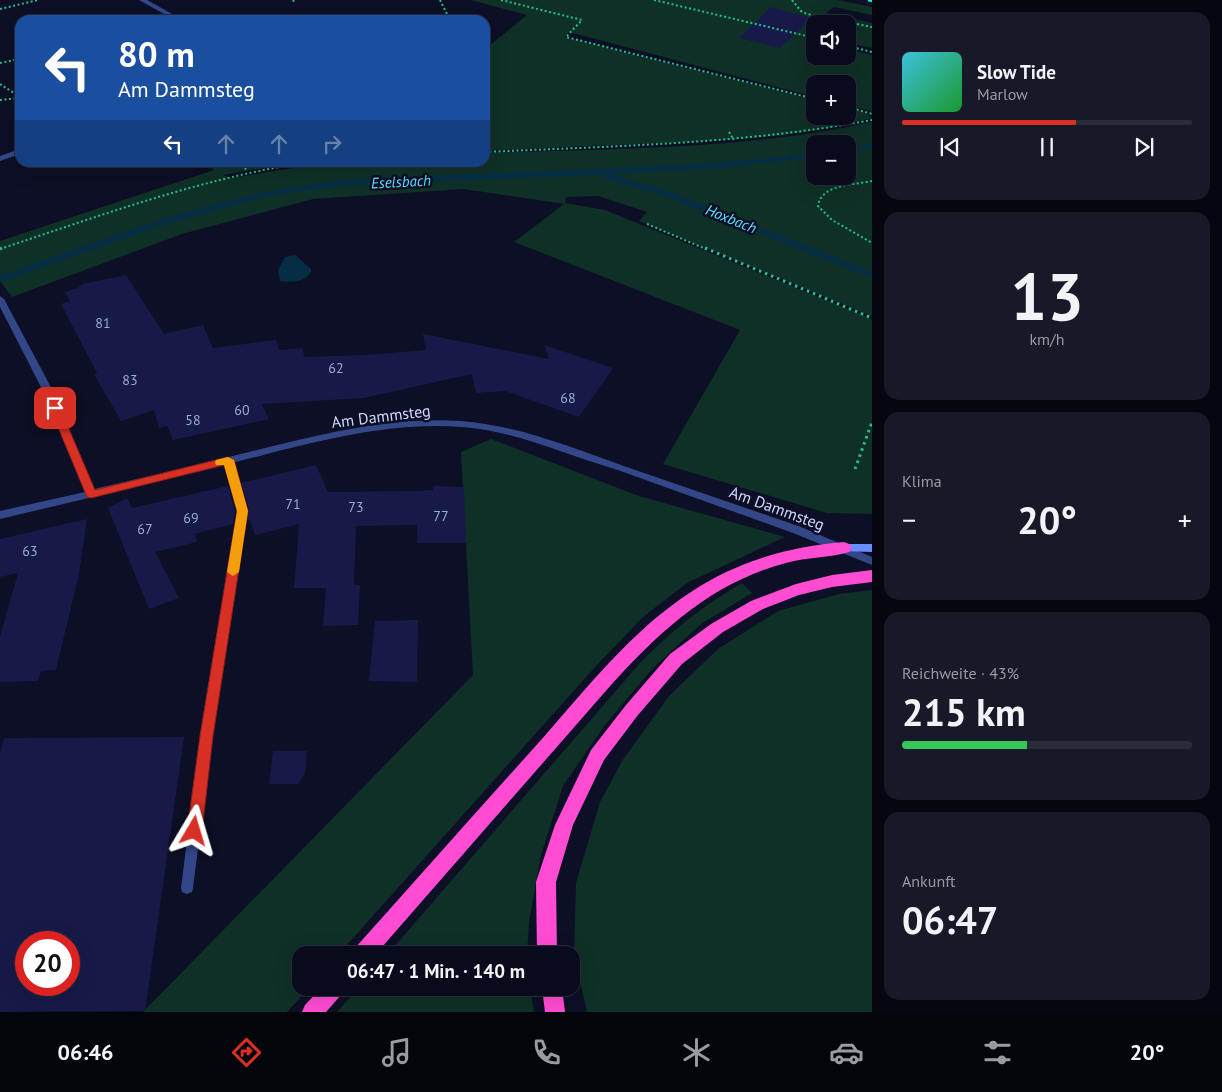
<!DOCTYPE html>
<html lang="de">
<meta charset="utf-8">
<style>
:root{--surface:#090b1c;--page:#171929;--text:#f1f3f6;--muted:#999ba3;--line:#292b3b;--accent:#d93025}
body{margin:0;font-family:"PT Sans",sans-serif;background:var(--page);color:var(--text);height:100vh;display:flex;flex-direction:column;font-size:19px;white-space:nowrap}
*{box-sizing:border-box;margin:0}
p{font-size:16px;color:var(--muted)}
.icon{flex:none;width:28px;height:28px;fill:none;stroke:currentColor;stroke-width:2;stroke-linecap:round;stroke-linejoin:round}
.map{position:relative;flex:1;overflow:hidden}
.sheet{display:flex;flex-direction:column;gap:12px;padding:12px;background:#05060f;width:350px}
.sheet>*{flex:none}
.hud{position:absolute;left:15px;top:15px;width:475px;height:152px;border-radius:15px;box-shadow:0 5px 20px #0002,0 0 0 1px var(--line);background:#1a4fa0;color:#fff;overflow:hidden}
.tools{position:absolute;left:806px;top:15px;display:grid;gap:10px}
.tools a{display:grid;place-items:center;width:50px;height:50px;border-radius:10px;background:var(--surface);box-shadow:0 5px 20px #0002,0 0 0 1px var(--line);font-size:25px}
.speed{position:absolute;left:15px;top:931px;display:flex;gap:10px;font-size:25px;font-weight:700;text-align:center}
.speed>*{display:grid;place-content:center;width:65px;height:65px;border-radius:50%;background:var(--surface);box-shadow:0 5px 20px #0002,0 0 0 1px var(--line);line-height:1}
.speed .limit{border:8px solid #d22;background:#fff;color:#111}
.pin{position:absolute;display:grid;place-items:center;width:42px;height:42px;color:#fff;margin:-21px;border-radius:10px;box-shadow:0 2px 8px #0006}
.me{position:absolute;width:55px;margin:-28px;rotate:7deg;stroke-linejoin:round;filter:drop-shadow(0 0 4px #0008)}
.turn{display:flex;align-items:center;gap:18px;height:105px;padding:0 20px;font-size:22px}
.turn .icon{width:65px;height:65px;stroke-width:2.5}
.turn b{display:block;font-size:35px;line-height:42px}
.lanes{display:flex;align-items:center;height:48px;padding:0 20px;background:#0003;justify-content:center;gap:25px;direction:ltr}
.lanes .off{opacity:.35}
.big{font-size:38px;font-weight:700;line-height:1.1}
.sheet .tile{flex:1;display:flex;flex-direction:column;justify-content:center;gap:8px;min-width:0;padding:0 18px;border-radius:15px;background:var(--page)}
.sheet .dial{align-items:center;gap:0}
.dial b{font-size:65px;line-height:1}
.song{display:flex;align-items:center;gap:15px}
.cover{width:60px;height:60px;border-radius:8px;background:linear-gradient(135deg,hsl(190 70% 55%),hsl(130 70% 35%))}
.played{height:5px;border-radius:2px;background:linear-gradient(90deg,var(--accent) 60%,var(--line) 60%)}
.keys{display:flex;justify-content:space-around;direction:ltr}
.heat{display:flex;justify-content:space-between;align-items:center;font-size:28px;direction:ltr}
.charge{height:8px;border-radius:4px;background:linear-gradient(90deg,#34c759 43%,var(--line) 0)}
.trip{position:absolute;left:292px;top:946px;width:288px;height:50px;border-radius:15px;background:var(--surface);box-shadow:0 5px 20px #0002,0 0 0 1px var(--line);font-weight:700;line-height:50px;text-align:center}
.tabs{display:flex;height:80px;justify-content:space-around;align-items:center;background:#04040b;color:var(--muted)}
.tabs .icon{width:35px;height:35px}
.tabs .on{color:var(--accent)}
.tabs b{font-size:22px;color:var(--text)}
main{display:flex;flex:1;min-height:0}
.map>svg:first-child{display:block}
</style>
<main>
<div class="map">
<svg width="872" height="1012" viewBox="0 0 872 1012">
<rect width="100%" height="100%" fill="#0c0f25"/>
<g fill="#0f3026" fill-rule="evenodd">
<path d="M471,0H838L872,7V15L834,7L826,13L872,23V48L848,43V24H815V35L808,34L811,40L815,41V56H848V49L872,55V114L871,111L848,106V84H815V97L569,32L564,37L815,100V116H848V108L864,112L872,118C805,137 733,140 664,143C604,145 545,148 485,151V49L527,15Z"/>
<path d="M872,122V316L639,221L647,212L598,196L566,197L565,203L605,210L872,319V514L827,513L663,464L740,330L514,242L564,204L464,189L313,199L182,234L12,297L0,281V241L214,170L206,163H293L223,175L231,178L326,163L485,162V153C614,148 746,150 872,122ZM815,144H848V176H815Z"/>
<path d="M491,439L639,496L785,537L687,583L643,617L596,666L338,955H301V988H309L287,1012H143L473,675L461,452Z"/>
<path d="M742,583L752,593L701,624L653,668L605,725L563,786L541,855L529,922L527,955H387L640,663C674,629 701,607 742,583Z"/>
<path d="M872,590V1012H587L574,955L576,883L600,802L622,761L669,696L718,649L778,611L839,594Z"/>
<path d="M358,988H530L534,1012H337Z"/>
</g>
<path fill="#052e45" d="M295,255L311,269V272C304,283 292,282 280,281L278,270L285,257Z"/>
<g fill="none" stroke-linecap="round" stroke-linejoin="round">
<g fill="#052e45" fill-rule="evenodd">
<path d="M872,144V148L848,152V148Z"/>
<path d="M815,153V157L723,168L611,174L676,194L872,272V278L670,198L602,177L601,175L364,184L316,189L275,195L237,204L159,226L0,282V276C103,240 206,198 316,184C368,176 421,176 474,174C588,169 702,167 815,153Z"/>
</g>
</g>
<g fill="#171a48" fill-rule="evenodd">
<path d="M771,7L812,18L780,48L739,38Z"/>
<path d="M126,275L164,334L203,325L213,348L276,340L279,350L303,348L304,357L366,355L426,350L423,334L549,359L544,345L613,368L579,417L505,391L476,393L472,374L364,398L262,404L269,419L173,440L167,426L159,428L154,410L121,421L94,374L97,373L61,304L70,301L65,292L78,288L82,284Z"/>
<path d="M316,465L328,492L417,491L433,490V486L464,487L466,543H417V525L356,526L354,585H360L358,625L323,626L326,588H294L299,524L255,535L250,520H247L249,510L241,483Z"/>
<path d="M228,486L235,511L233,524L195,534L197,542L155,552L179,598L149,609L108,508L127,498L132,508Z"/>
<path d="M87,519L79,574L56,670L41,671L38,681L0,682V636L18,573L0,577V539Z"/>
<path d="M418,620L417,682L369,681L375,621Z"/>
<path d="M184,737L145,1011L0,1012V754L4,738ZM26,942H69V985H26Z"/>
<path d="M273,751H307L305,773L298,784H269Z"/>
</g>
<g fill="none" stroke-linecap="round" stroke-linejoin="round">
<g stroke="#24c08c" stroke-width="2" stroke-dasharray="2 2.5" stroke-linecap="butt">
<path d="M293,0L294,2"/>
<path d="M440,0L450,20"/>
<path d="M501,0L582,20L566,37L815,99"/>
<path d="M654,0L815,38"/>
<path d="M792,0L801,11L807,14L872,27"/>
<path d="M0,9L38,0"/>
<path d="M848,46L872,52"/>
<path d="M0,63L20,59"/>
<path d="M0,84L20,97"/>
<path d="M0,100L20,98"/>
<path d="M848,107L872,114"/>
<path d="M729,132L734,140"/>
<path d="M485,152C615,146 744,144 872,120"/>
<path d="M238,162L248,171"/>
<path d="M872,181C854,185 821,184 818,206L832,220L872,243"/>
<path d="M647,224L708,250"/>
<path d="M0,249C102,215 202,178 309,162"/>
</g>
<g stroke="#24c08c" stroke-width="3" stroke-dasharray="2.5 4" stroke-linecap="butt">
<path d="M705,248L872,318"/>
<path d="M0,249L2,248"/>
<path d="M855,469L872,422"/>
</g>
<g fill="#334788" fill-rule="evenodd">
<path d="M228,457L233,460L247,511L212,736L193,888L192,892L187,894L182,892L181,888L200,736L237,511L223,460Z"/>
<path d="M618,464L801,527L872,557V565L793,533L615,469L613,467Z"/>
</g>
<g fill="#334788" fill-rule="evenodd">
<path d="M139,0H147L183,20H175Z"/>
<path d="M20,149V154L0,161V156Z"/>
<path d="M0,296L4,299L53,391L94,489C146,477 197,465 249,452C318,435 389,416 461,421C516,425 570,447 621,465L623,467L618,470C566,455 517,431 462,427C383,421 304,445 228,464C152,483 76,501 0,519V511L85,492L43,391L0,307Z"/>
</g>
<path fill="#688dff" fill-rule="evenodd" d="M844,544H872V552L840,551L839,548L840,545Z"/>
<g fill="#ff4cd3" fill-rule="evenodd">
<path d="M844,542L849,544L852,548L849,552C829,558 807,557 786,563C713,582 660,631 611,685L375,955H352L355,948C417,879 479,809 541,740C587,688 632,630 691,592C736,562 790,546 844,542Z"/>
<path d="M872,570V582L832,587L799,595L763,609L723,632L682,664L638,715L604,760L573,825L556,882L557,955H537L536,882L555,825L591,750L626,705L670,654L711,624L751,601L796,584L832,575Z"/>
<path d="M321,988H344L341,995L326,1012H302L305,1005Z"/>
<path d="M542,988H562L565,1012H545Z"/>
</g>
<path stroke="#00fcd0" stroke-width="2.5" stroke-dasharray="5 4.5" stroke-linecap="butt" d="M868,0L872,1"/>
</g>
<path fill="#d93025" stroke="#8d1f18" d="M55,405L60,408L95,490L228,457L234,460L248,511L213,736L202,831L199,835L194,837L189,835L187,831L200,736L237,511L224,465L91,498L87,497L50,408Z"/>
<path fill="#f59e0b" d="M228,457L234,460L248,511L239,572L233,576L227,572L237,511L224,465H216L215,462L216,460Z"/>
<g text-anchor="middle" stroke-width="5" stroke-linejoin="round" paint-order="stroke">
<g font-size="14" fill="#a2a8d1">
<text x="103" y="328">81</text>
<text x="336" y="373">62</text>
<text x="130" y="385">83</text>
<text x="568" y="403">68</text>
<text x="242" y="415">60</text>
<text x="193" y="425">58</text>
<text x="293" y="509">71</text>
<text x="356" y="512">73</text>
<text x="441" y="521">77</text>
<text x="191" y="523">69</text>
<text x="145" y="534">67</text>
<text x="30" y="556">63</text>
</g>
<g font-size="15" font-style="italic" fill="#5fe1ff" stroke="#0c0f25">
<text transform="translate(401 182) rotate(-3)" y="5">Eselsbach</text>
<text transform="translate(731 219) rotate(22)" y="5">Hoxbach</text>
</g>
<g font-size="16" fill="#d1d8ff" stroke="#0c0f25">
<text transform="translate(381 416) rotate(-7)" y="6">Am Dammsteg</text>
<text transform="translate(777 508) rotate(20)" y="6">Am Dammsteg</text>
</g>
</g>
</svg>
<div class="tools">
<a><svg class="icon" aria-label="sound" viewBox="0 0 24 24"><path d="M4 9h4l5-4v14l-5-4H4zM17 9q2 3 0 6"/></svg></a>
<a>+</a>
<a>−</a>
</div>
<div class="speed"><div class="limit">20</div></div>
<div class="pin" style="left:55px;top:408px;background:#d93025"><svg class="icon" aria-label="arrive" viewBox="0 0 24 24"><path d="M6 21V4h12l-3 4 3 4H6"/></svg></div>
<svg class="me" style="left:194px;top:831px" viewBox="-20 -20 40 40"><path d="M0-17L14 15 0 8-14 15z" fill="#d93025" stroke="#fff" stroke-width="4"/></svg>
<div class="trip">06:47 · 1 Min. · 140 m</div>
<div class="hud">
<div class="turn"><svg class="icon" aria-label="left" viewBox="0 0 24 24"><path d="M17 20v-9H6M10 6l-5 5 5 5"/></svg><div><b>80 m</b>Am Dammsteg</div></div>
<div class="lanes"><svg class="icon" aria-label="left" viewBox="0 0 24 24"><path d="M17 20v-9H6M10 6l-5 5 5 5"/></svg><svg class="icon off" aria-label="ahead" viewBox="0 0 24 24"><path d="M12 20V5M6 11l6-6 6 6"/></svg><svg class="icon off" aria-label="ahead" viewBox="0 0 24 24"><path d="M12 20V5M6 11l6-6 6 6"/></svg><svg class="icon off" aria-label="right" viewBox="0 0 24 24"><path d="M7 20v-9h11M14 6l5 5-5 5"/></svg></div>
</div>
</div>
<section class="sheet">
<div class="tile">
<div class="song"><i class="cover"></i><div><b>Slow Tide</b><p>Marlow</p></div></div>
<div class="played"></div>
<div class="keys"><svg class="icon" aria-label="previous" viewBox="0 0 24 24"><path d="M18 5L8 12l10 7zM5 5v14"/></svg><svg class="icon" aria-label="pause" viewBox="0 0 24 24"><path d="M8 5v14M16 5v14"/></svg><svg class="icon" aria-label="next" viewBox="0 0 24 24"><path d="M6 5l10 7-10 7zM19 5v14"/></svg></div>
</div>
<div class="tile dial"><b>13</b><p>km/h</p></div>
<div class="tile"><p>Klima</p>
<div class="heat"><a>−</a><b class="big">20°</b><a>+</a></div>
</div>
<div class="tile"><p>Reichweite · 43%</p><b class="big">215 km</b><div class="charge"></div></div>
<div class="tile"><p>Ankunft</p><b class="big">06:47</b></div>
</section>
</main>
<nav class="tabs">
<b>06:46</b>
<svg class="icon on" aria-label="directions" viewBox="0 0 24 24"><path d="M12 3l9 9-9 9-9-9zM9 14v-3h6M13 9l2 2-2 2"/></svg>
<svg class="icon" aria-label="music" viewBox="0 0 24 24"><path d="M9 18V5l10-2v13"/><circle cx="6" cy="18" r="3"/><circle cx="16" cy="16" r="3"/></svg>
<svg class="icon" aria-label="phone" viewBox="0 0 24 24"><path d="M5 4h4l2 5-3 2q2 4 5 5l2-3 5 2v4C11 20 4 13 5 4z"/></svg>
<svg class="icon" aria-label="climate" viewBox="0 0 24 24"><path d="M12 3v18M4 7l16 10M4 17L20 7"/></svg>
<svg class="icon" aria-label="car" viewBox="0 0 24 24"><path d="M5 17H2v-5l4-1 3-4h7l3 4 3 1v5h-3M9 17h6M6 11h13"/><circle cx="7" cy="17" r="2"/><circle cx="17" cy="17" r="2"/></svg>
<svg class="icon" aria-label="filters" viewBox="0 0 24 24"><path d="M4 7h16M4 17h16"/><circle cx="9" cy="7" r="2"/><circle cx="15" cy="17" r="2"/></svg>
<b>20°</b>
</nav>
